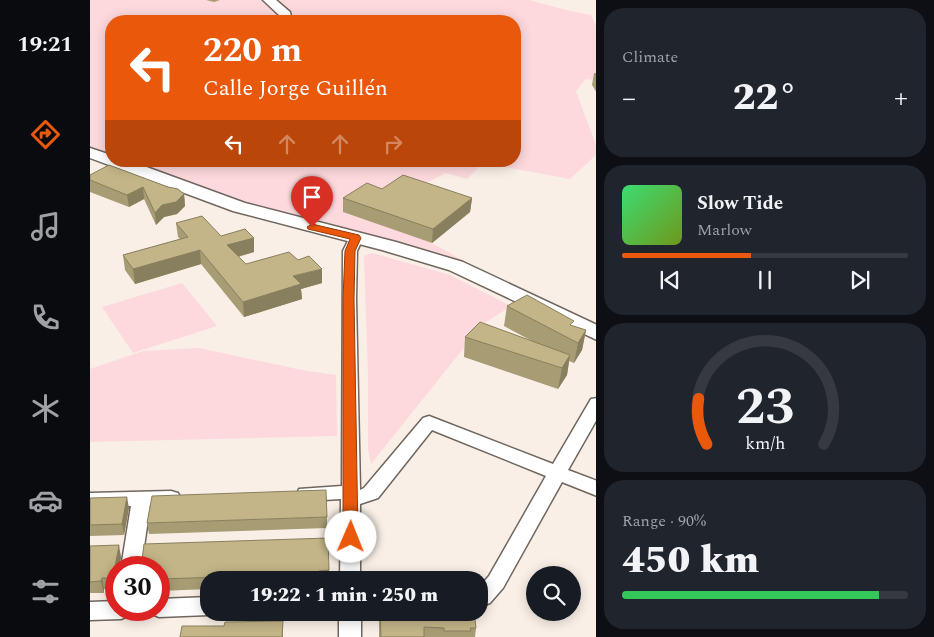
<!DOCTYPE html>
<meta charset="utf-8">
<style>
:root{--surface:#171b24;--page:#20242c;--text:#f1f3f6;--muted:#9ea1a6;--line:#363941;--accent:#ea580c}
body{margin:0;font-family:Spectral,serif;background:var(--page);color:var(--text);height:100vh;display:flex;flex-direction:column;font-size:19px;white-space:nowrap}
*{box-sizing:border-box;margin:0}
p{font-size:16px;color:var(--muted)}
.icon{flex:none;width:28px;height:28px;fill:none;stroke:currentColor;stroke-width:2;stroke-linecap:round;stroke-linejoin:round}
.map{position:relative;flex:1;overflow:hidden}
.details{display:flex;flex-direction:column;gap:8px;padding:8px;background:#0d0f14;width:338px}
.details>*{flex:none}
.hud{position:absolute;left:15px;top:15px;width:416px;height:152px;border-radius:20px;box-shadow:0 2px 12px #0003;background:#ea580c;color:#fff;overflow:hidden}
.tools{position:absolute;left:436px;top:566px;display:grid;gap:10px}
.tools a{display:grid;place-items:center;width:55px;height:55px;border-radius:50%;background:var(--surface);box-shadow:0 2px 12px #0003;font-size:25px}
.speed{position:absolute;left:15px;top:556px;display:flex;gap:10px;font-size:25px;font-weight:700;text-align:center}
.speed>*{display:grid;place-content:center;width:65px;height:65px;border-radius:50%;background:var(--surface);box-shadow:0 2px 12px #0003;line-height:1}
.speed .limit{border:8px solid #d22;background:#fff;color:#111}
.pin{position:absolute;display:grid;place-items:center;width:42px;height:42px;color:#fff;margin:-51px -21px;border-radius:50% 50% 50% 0;rotate:-45deg;box-shadow:0 0 5px #0007}
.pin .icon{rotate:45deg}
.me{position:absolute;width:55px;margin:-28px;rotate:1deg;stroke-linejoin:round;filter:drop-shadow(0 0 4px #0008)}
.turn{display:flex;align-items:center;gap:18px;height:105px;padding:0 15px;font-size:22px}
.turn .icon{width:65px;height:65px;stroke-width:2.5}
.turn b{display:block;font-size:35px;line-height:42px}
.lanes{display:flex;align-items:center;height:48px;padding:0 15px;background:#0003;justify-content:center;gap:25px;direction:ltr}
.lanes .off{opacity:.35}
.big{font-size:38px;font-weight:800;line-height:1.1}
.details .widget{flex:1;display:flex;flex-direction:column;justify-content:center;gap:8px;min-width:0;padding:0 18px;border-radius:20px;background:var(--page)}
.details .dial{align-items:center;gap:0}
.dial svg{height:130px;overflow:visible;fill:none;stroke:var(--line);stroke-width:7;stroke-linecap:round;text-anchor:middle}
.dial text{fill:var(--text);stroke:none}
.song{display:flex;align-items:center;gap:15px}
.cover{width:60px;height:60px;border-radius:8px;background:linear-gradient(135deg,hsl(140 70% 55%),hsl(80 70% 35%))}
.played{height:5px;border-radius:2px;background:linear-gradient(90deg,var(--accent) 45%,var(--line) 45%)}
.keys{display:flex;justify-content:space-around;direction:ltr}
.heat{display:flex;justify-content:space-between;align-items:center;font-size:28px;direction:ltr}
.charge{height:8px;border-radius:4px;background:linear-gradient(90deg,#34c759 90%,var(--line) 0)}
.trip{position:absolute;left:110px;top:571px;width:288px;height:50px;border-radius:20px;background:var(--surface);box-shadow:0 2px 12px #0003;font-weight:800;line-height:50px;text-align:center}
main{display:flex;flex:1;min-height:0}
.tabs{display:flex;flex-direction:column;width:90px;justify-content:space-around;align-items:center;background:#090b0e;color:var(--muted)}
.tabs .icon{width:35px;height:35px}
.tabs .on{color:var(--accent)}
.tabs b{font-size:22px;color:var(--text)}
.map>svg:first-child{display:block}
</style>
<main>
<nav class="tabs">
<b>19:21</b>
<svg class="icon on" aria-label="directions" viewBox="0 0 24 24"><path d="M12 3l9 9-9 9-9-9zM9 14v-3h6M13 9l2 2-2 2"/></svg>
<svg class="icon" aria-label="music" viewBox="0 0 24 24"><path d="M9 18V5l10-2v13"/><circle cx="6" cy="18" r="3"/><circle cx="16" cy="16" r="3"/></svg>
<svg class="icon" aria-label="phone" viewBox="0 0 24 24"><path d="M5 4h4l2 5-3 2q2 4 5 5l2-3 5 2v4C11 20 4 13 5 4z"/></svg>
<svg class="icon" aria-label="climate" viewBox="0 0 24 24"><path d="M12 3v18M4 7l16 10M4 17L20 7"/></svg>
<svg class="icon" aria-label="car" viewBox="0 0 24 24"><path d="M5 17H2v-5l4-1 3-4h7l3 4 3 1v5h-3M9 17h6M6 11h13"/><circle cx="7" cy="17" r="2"/><circle cx="17" cy="17" r="2"/></svg>
<svg class="icon" aria-label="filters" viewBox="0 0 24 24"><path d="M4 7h16M4 17h16"/><circle cx="9" cy="7" r="2"/><circle cx="15" cy="17" r="2"/></svg>
</nav>
<div class="map">
<svg width="507" height="637" viewBox="0 0 507 637">
<rect width="100%" height="100%" fill="#f9efe6"/>
<g fill="#fdd9dd">
<path d="M0,0H439L480,11L501,15L506,25V80L496,79L486,91L506,145V155L480,179L393,163L377,179L356,173L320,191L254,212L342,243L383,266C266,233 149,204 36,161H425V21H21V157L0,150Z"/>
<path d="M282,253L360,275L421,306L393,324L281,464L278,449V376L274,256Z"/>
<path d="M92,283L127,326L43,353L12,307Z"/>
<path d="M109,348L212,370L246,375L247,436L0,442V369L53,351Z"/>
</g>
<g fill="none" stroke-linecap="round" stroke-linejoin="round">
<defs>
<g id="street">
<path d="M266,234L273,238L267,251L266,299L270,490L274,488L333,418L339,416L463,464L501,399L507,398V419L478,470L507,481V496L472,482L413,588L400,603L389,607V587L399,576L456,476L342,430L288,498L270,504V580H250L251,499L216,501L209,499L207,494L209,489L252,486L253,251L261,235Z"/>
<path d="M81,491L88,493L90,498L88,503L60,505L51,568H31L41,506L0,507V493Z"/>
<path d="M119,597V612H125L119,615L69,617L62,614L59,610H69V599Z"/>
<path d="M26,601V610H42L38,616L31,619L0,620V602Z"/>
<rect x="249" y="612" width="22" height="25"/>
</g>
<g id="secondary">
<path d="M173,0H186L200,12L202,21H190V16Z"/>
<path d="M0,148L21,155V161H40L155,203L306,242L373,262L507,325V340L359,270L292,250L143,211L0,158Z"/>
</g>
</defs>
<use href="#street" stroke="#6f665e" stroke-width="3"/>
<use href="#secondary" stroke="#6f665e" stroke-width="3"/>
<use href="#street" fill="#fff" fill-rule="evenodd"/>
<use href="#secondary" fill="#fff" fill-rule="evenodd"/>
</g>
<g fill="#a89c74">
<path d="M116,0H130L124,2Z"/>
<path d="M504,73H507V93L502,85Z"/>
<path d="M0,175L94,194L95,206L87,214L74,217L66,225L54,199L39,207L0,192Z"/>
<path d="M292,189L382,198L380,212L342,243L253,212V198Z"/>
<path d="M86,223L131,236L164,238V252L148,257L156,264L232,283L211,289L212,299L154,317L111,264L45,284L35,270L33,255L90,239L88,237Z"/>
<path d="M417,306L496,330L492,350L484,363L479,361L477,375L468,389L374,357L375,337L442,341L414,326Z"/>
<path d="M0,498L39,508L34,535L0,536Z"/>
<path d="M237,517V528L59,534L57,523Z"/>
<path d="M0,546L31,557L29,568H26V582L25,589H14V593H0Z"/>
<path d="M69,568L239,570L240,580H119V589L69,591Z"/>
<path d="M289,612H384L386,628L385,637H289Z"/>
</g>
<g fill="#887f5e">
<path d="M53,187L54,199L39,207L37,195Z"/>
<path d="M94,194L95,206L87,214L74,217L66,225L65,213L72,205Z"/>
<path d="M382,198L380,212L342,243L343,229Z"/>
<path d="M164,238V252L139,259L137,245Z"/>
<path d="M110,250L111,264L45,284L43,269Z"/>
<path d="M232,269V283L211,289L212,299L154,317L153,302L203,276Z"/>
<path d="M496,330L492,350L484,363L488,343Z"/>
<path d="M480,355L477,375L468,389L472,368Z"/>
<path d="M37,497L39,508L34,535L32,524Z"/>
<path d="M29,545L31,557L29,568H26V582L25,589L23,578Z"/>
<path d="M12,578L14,589V593L11,581Z"/>
<path d="M193,621V637H192Z"/>
</g>
<g fill="#c3b587" stroke="#887f5e">
<path d="M19,165L78,187L88,189L94,194L86,202L72,205L65,213L53,187L37,195L0,180V175Z"/>
<path d="M313,175L382,198L343,229L253,198L277,183L292,189Z"/>
<path d="M112,216L131,236L155,229L164,238L137,245L156,264L199,252L208,260L219,256L232,269L203,276L211,284L153,302L110,250L43,269L33,255L98,237L86,223Z"/>
<path d="M437,295L484,321L480,325L496,330L488,343L417,306Z"/>
<path d="M390,322L480,355L472,368L375,337Z"/>
<path d="M236,490L237,517L57,523L62,496Z"/>
<path d="M37,497L32,524L0,525V498Z"/>
<path d="M238,538L239,570L229,571V574L69,579V568H51L54,544Z"/>
<path d="M29,545L23,578H12L11,581L0,582V546Z"/>
<path d="M290,612H384L386,628H380L381,631H354V628L334,627V637H291Z"/>
<path d="M193,621L192,637H90L92,626H134L135,622Z"/>
</g>
<path fill="#ea580c" stroke="#983908" d="M222,224L269,235L271,238L265,251L264,299L268,537L266,541L261,543L256,541L253,537V299L255,251L260,239L218,229L217,227Z"/>
</svg>
<div class="tools">
<a><svg class="icon" aria-label="search" viewBox="0 0 24 24"><circle cx="10" cy="10" r="6"/><path d="M15 15l6 6"/></svg></a>
</div>
<div class="speed"><div class="limit">30</div></div>
<div class="pin" style="left:222px;top:227px;background:#d93025"><svg class="icon" aria-label="arrive" viewBox="0 0 24 24"><path d="M6 21V4h12l-3 4 3 4H6"/></svg></div>
<svg class="me" style="left:261px;top:537px" viewBox="-20 -20 40 40"><circle r="19" fill="#fff"/><path d="M0-13L10 11 0 6-10 11z" fill="#ea580c"/></svg>
<div class="trip">19:22 · 1 min · 250 m</div>
<div class="hud">
<div class="turn"><svg class="icon" aria-label="left" viewBox="0 0 24 24"><path d="M17 20v-9H6M10 6l-5 5 5 5"/></svg><div><b>220 m</b>Calle Jorge Guillén</div></div>
<div class="lanes"><svg class="icon" aria-label="left" viewBox="0 0 24 24"><path d="M17 20v-9H6M10 6l-5 5 5 5"/></svg><svg class="icon off" aria-label="ahead" viewBox="0 0 24 24"><path d="M12 20V5M6 11l6-6 6 6"/></svg><svg class="icon off" aria-label="ahead" viewBox="0 0 24 24"><path d="M12 20V5M6 11l6-6 6 6"/></svg><svg class="icon off" aria-label="right" viewBox="0 0 24 24"><path d="M7 20v-9h11M14 6l5 5-5 5"/></svg></div>
</div>
</div>
<section class="details">
<div class="widget"><p>Climate</p>
<div class="heat"><a>−</a><b class="big">22°</b><a>+</a></div>
</div>
<div class="widget">
<div class="song"><i class="cover"></i><div><b>Slow Tide</b><p>Marlow</p></div></div>
<div class="played"></div>
<div class="keys"><svg class="icon" aria-label="previous" viewBox="0 0 24 24"><path d="M18 5L8 12l10 7zM5 5v14"/></svg><svg class="icon" aria-label="pause" viewBox="0 0 24 24"><path d="M8 5v14M16 5v14"/></svg><svg class="icon" aria-label="next" viewBox="0 0 24 24"><path d="M6 5l10 7-10 7zM19 5v14"/></svg></div>
</div>
<div class="widget dial"><svg viewBox="0 0 100 80">
<path d="M14 69A42 42 0 1 1 86 69"/>
<path d="M14 69A42 42 0 0 1 9 41" stroke="#ea580c"/>
<text x="50" y="56" font-size="32" font-weight="700">23</text>
<text x="50" y="72" font-size="11">km/h</text>
</svg></div>
<div class="widget"><p>Range · 90%</p><b class="big">450 km</b><div class="charge"></div></div>
</section>
</main>
